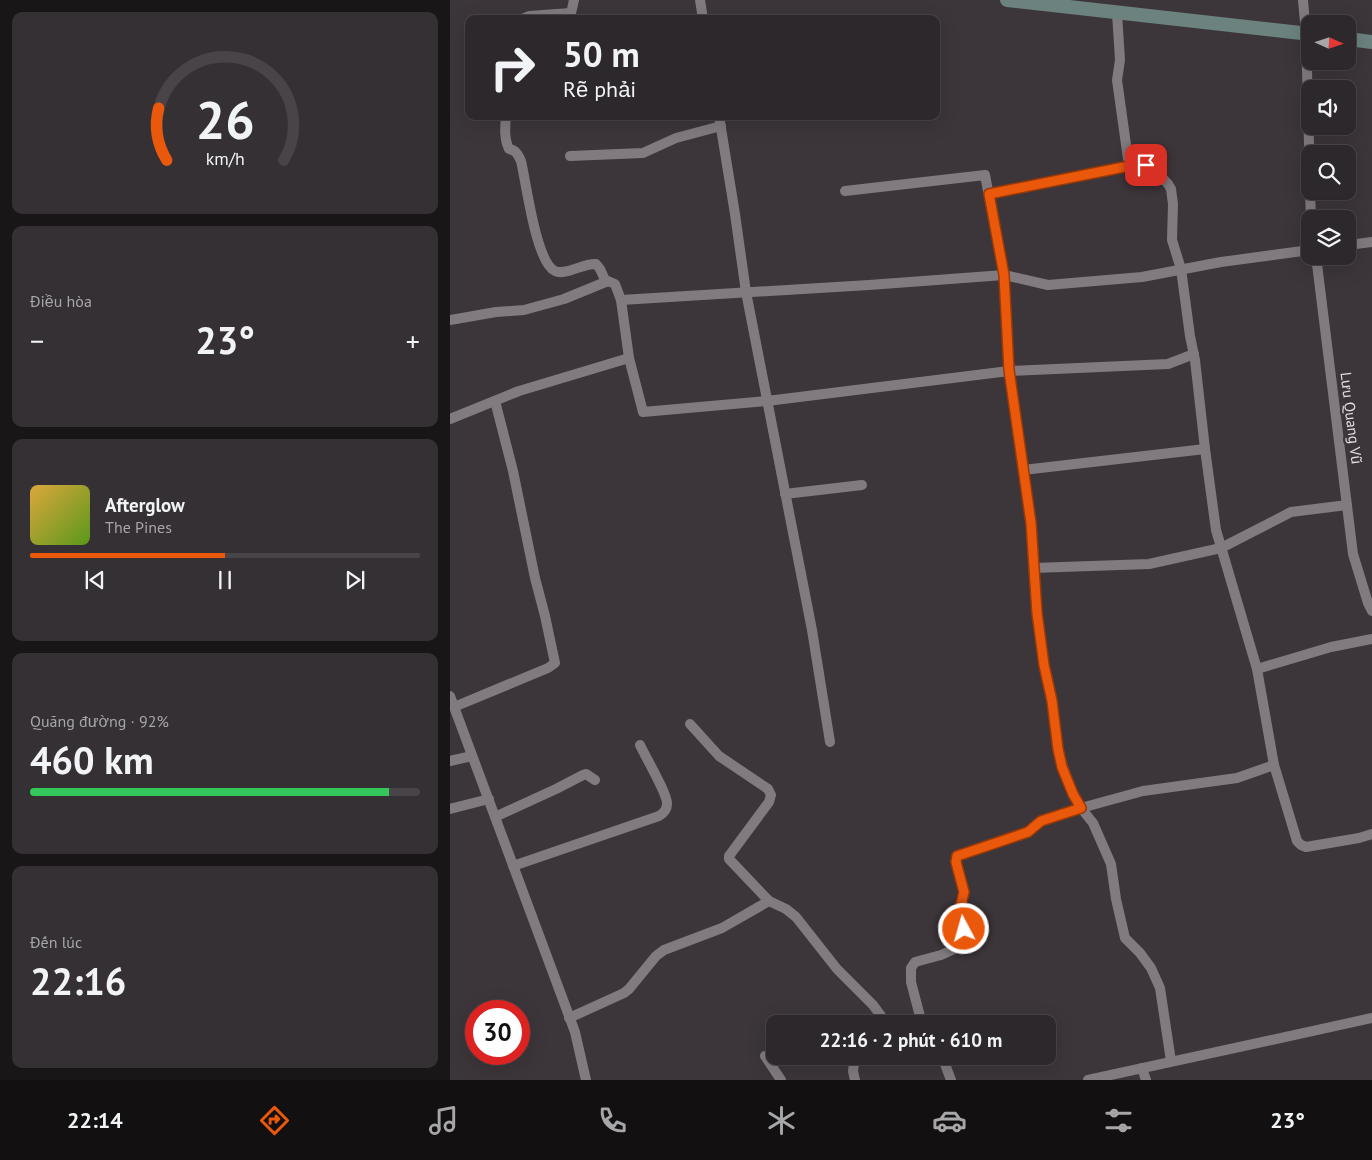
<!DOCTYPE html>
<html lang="vi">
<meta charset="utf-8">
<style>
:root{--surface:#2d282b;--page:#353033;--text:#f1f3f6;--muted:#a7a6a9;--line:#484447;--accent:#ea580c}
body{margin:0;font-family:"PT Sans",sans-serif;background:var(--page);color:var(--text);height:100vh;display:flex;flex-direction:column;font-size:19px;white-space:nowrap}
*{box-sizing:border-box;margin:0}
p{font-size:16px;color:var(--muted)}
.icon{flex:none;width:28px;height:28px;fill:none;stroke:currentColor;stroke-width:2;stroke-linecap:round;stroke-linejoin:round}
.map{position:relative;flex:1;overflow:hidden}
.sheet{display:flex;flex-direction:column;gap:12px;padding:12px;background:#191618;width:450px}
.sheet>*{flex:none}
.guide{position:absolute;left:15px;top:15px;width:475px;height:105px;border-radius:10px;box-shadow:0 5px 20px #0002,0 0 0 1px var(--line);background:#2d282b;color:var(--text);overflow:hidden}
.needle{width:32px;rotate:93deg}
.tools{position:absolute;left:851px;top:15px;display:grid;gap:10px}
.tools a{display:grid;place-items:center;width:55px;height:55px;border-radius:10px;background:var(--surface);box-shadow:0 5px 20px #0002,0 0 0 1px var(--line);font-size:25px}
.speed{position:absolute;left:15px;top:1000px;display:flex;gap:10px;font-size:25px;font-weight:700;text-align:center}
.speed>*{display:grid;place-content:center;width:65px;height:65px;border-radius:50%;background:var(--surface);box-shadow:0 5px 20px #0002,0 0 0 1px var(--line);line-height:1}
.speed .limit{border:8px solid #d22;background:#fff;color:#111}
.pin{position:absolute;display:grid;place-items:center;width:42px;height:42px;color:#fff;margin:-21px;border-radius:10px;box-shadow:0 2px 8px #0006}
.me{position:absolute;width:55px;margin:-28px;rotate:354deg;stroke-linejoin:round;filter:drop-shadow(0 0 4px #0008)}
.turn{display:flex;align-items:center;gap:18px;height:105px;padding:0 15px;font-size:22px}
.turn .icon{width:65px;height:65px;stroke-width:2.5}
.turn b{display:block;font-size:35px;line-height:42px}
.big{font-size:38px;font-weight:800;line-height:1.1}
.sheet .card{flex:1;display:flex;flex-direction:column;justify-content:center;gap:8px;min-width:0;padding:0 18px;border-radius:10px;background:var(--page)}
.sheet .dial{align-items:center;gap:0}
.dial svg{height:130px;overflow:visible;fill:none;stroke:var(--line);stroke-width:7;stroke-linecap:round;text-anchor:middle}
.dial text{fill:var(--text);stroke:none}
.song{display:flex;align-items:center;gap:15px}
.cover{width:60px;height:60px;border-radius:8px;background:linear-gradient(135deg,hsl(40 70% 55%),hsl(90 70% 35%))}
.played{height:5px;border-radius:2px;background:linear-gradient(90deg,var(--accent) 50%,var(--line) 50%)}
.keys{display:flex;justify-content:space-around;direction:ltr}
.heat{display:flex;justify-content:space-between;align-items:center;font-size:28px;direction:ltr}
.charge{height:8px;border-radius:4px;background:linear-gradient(90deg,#34c759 92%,var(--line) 0)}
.trip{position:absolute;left:316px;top:1015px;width:290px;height:50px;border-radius:10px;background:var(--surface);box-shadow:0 5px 20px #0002,0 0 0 1px var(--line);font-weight:800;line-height:50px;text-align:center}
.tabs{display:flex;height:80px;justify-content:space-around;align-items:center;background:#121011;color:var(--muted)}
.tabs .icon{width:35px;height:35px}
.tabs .active{color:var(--accent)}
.tabs b{font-size:22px;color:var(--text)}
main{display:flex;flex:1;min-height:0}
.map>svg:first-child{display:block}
</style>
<main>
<section class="sheet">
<div class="card dial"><svg viewBox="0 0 100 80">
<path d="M14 69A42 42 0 1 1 86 69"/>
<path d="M14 69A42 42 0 0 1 9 37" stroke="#ea580c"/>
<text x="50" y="56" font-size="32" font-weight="700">26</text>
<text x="50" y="72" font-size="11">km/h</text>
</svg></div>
<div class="card"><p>Điều hòa</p>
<div class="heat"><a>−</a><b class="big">23°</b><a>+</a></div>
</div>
<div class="card">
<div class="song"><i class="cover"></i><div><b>Afterglow</b><p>The Pines</p></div></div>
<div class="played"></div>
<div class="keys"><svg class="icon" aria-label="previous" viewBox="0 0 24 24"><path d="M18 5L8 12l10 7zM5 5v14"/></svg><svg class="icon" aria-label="pause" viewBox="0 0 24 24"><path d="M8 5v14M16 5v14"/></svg><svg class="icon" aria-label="next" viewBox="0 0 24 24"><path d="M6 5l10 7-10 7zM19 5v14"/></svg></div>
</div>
<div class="card"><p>Quãng đường · 92%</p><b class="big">460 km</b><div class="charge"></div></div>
<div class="card"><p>Đến lúc</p><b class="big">22:16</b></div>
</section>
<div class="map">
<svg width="922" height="1080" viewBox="0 0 922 1080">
<rect width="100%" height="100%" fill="#3c3539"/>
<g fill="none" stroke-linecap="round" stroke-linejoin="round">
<g stroke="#817a7f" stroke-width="10">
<path d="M250,0L253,19"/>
<path d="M853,0L856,34L860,180"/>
<path d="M667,13L670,60L667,80L679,166"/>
<path d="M120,18L124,0"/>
<path d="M72,19L79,16L121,13"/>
<path d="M56,116C55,127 54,139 59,149C66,150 68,155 71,161C76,181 86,263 105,271C116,276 133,263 146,264L150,269L156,282"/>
<path d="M269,116L285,214L296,292L362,630L380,742"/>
<path d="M120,156L193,153L226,138L271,126"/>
<path d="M395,191L535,175L554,275L559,371L581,523L587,613L594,665L602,701L608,749L613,767L623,794L631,808L643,823L661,864L666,899L675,938L690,953L701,968L710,988L721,1061"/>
<path d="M860,191L861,219"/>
<path d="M539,194L679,166L696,165L702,166L718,184L721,189L723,204L722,240L731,269L740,336L745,360L755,449L766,530L807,669L824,765L847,841L851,845L856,847L909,838L922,834"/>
<path d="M898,245L922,242"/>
<path d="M866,256L903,554L918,603L922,611"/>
<path d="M171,300L419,285L554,275L598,285L692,277L771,262L860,250"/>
<path d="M0,320L46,312L74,310L114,299L158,281L165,284L171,300L179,358L193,412L317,401L559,371L718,364L744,354"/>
<path d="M0,419L69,391L179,358"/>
<path d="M573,470L755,449"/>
<path d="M335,494L412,485"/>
<path d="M583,568L699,564L771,548L841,512L897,505"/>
<path d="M807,669L881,647L922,639"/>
<path d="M0,696L125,1032L136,1080"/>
<path d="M4,707L98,668L105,663L95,616L85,578L63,471L45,401"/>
<path d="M240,724L269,756L318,789L321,795L319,802L279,856V859L319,901"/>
<path d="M0,761L22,756"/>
<path d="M0,809L39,799"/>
<path d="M45,817L106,789L133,775L136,774L145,780"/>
<path d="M63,866L209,816C214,813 217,810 217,804C218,795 195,756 190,745"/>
<path d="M119,1018L174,993L179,989L206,956L214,950L272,928L319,901L336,909L346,917L387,969L423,1005L437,1024"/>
<path d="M472,1024L461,982V968L465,962L491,955L511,946L514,941L511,905L514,892L506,862L507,856L578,832L591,821L631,808L693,791L787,778L824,765"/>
<path d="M315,1056L331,1080"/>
<path d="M492,1056L501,1080"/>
<path d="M692,1068L696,1080"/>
<path d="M405,1080L403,1071L405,1056"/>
<path d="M638,1080L922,1018"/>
</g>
<g stroke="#6b827f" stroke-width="14">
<path d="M557,0L860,34"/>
<path d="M898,39L922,42"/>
</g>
</g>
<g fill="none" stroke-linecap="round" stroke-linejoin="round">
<defs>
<path id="route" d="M514,929L511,905L514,892L506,862L507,856L578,832L591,821L631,808L623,794L612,767L608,749L602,701L594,665L587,613L581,523L559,370L554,275L539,194L679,166L696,165"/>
</defs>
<use href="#route" stroke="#983908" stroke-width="12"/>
<use href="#route" stroke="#ea580c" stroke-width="9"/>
</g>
<g text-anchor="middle" stroke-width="5" stroke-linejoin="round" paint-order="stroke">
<g font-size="15" fill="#e3dee1" stroke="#3c3539">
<text transform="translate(901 418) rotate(83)" y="5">Lưu Quang Vũ</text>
</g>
</g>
</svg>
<div class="tools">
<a><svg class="needle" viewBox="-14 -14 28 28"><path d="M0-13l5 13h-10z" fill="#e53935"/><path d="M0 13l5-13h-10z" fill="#a7a6a9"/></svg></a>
<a><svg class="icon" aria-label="sound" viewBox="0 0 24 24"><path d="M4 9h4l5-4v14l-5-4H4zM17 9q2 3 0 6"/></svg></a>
<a><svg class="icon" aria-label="search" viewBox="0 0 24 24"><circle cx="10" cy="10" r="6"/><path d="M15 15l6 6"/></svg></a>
<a><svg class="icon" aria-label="layers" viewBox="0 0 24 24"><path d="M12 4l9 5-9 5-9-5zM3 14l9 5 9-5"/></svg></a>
</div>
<div class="speed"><div class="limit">30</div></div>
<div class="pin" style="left:696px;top:165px;background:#d93025"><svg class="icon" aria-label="arrive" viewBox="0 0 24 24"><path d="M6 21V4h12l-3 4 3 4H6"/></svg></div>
<svg class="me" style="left:514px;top:929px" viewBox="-20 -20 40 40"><circle r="17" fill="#ea580c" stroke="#fff" stroke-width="3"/><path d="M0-11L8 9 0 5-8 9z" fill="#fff"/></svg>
<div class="trip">22:16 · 2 phút · 610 m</div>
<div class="guide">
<div class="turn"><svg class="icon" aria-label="right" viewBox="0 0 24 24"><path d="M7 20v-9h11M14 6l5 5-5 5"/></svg><div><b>50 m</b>Rẽ phải</div></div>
</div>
</div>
</main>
<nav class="tabs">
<b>22:14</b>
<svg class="icon active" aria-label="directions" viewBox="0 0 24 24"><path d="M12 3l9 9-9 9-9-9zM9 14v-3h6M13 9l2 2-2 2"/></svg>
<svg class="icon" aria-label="music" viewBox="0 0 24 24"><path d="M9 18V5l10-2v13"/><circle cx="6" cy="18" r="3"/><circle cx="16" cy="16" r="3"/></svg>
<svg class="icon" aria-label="phone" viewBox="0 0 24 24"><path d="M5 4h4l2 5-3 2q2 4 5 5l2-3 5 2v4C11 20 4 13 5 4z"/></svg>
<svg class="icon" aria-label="climate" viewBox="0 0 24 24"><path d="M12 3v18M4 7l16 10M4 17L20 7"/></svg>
<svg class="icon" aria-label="car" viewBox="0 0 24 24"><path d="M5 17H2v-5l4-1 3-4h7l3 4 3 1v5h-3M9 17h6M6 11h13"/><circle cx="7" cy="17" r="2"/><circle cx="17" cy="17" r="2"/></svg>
<svg class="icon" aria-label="filters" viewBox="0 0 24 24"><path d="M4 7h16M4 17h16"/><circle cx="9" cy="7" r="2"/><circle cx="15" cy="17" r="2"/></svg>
<b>23°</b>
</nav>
